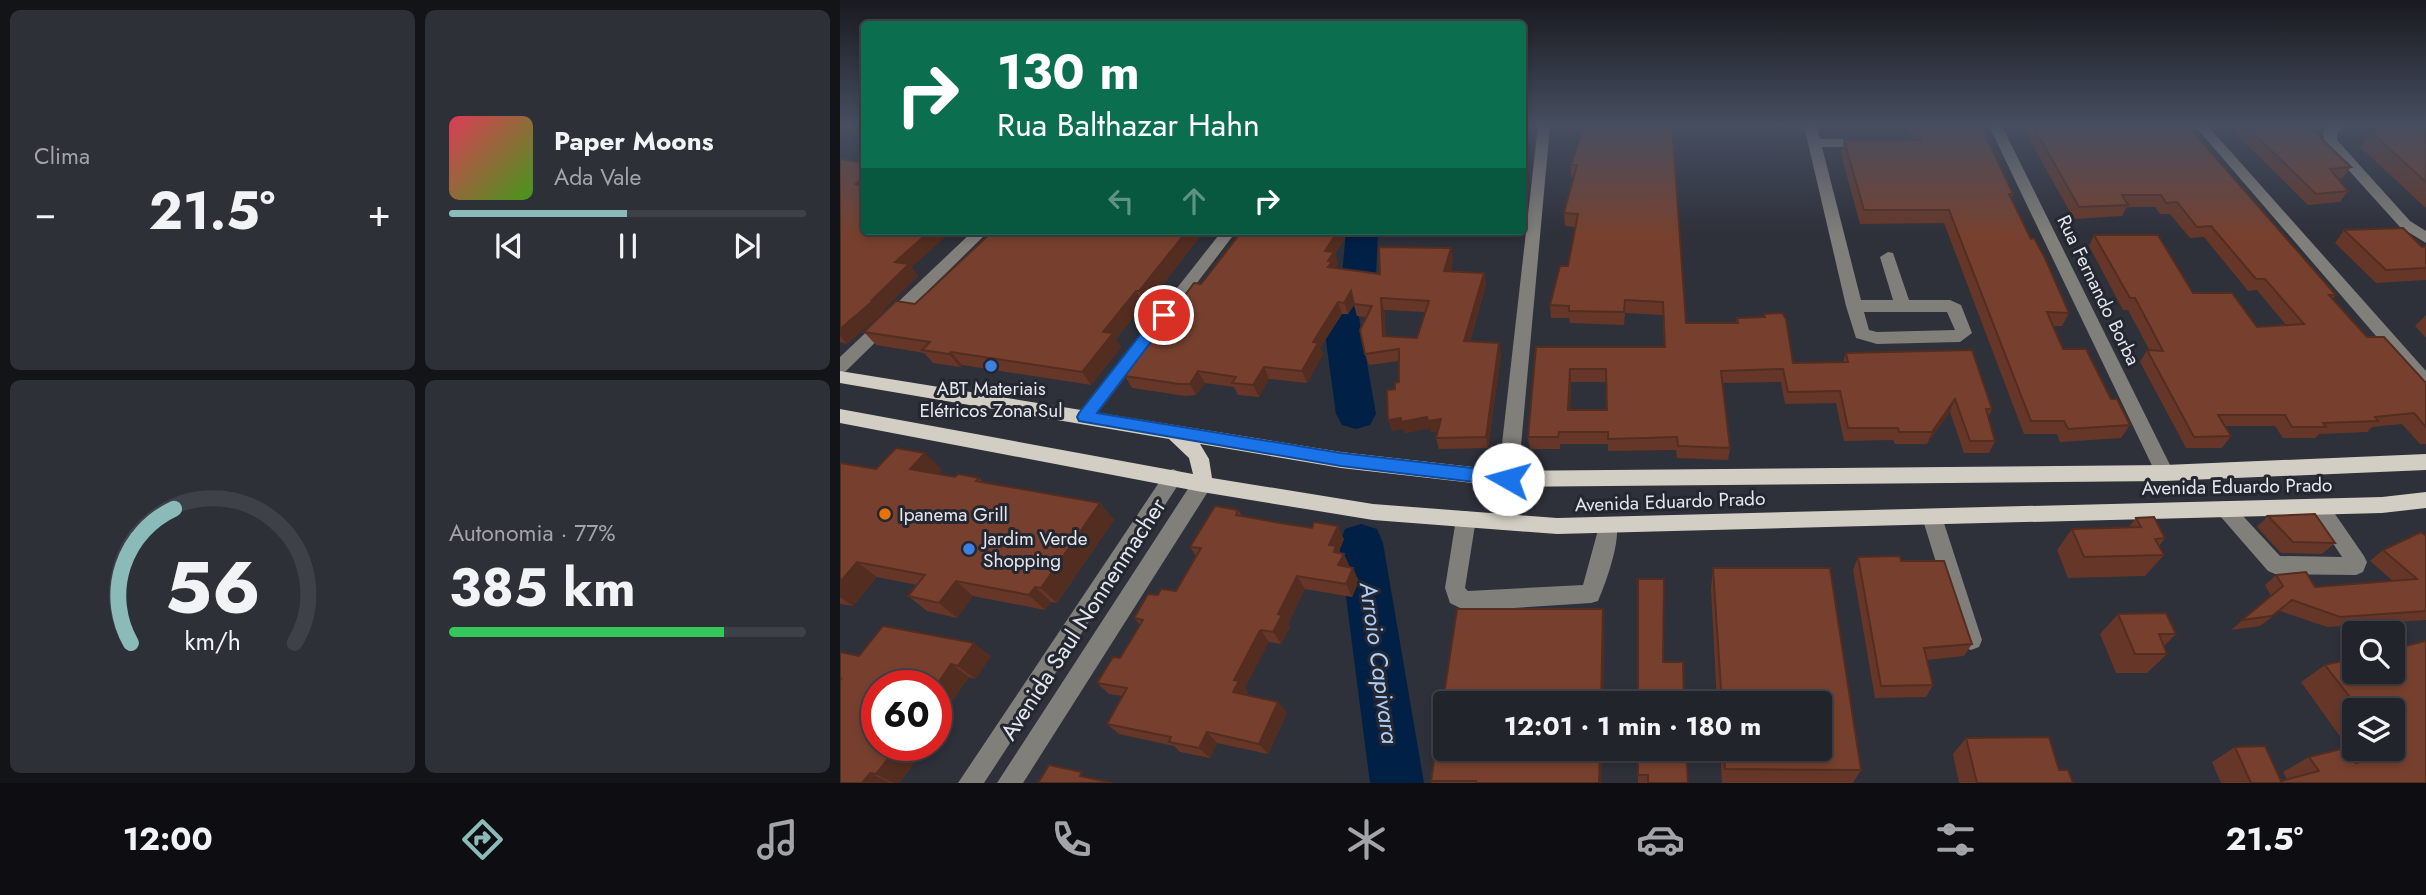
<!DOCTYPE html>
<html lang="pt">
<meta charset="utf-8">
<style>
:root{--surface:#22242c;--page:#2e3038;--text:#f1f3f6;--muted:#a2a4a9;--line:#3f4148;--accent:#8bbbb9}
body{margin:0;font-family:Jost,sans-serif;background:var(--page);color:var(--text);height:100vh;display:flex;flex-direction:column;font-size:26px;white-space:nowrap}
*{box-sizing:border-box;margin:0}
p{font-size:23px;color:var(--muted)}
.icon{flex:none;width:38px;height:38px;fill:none;stroke:currentColor;stroke-width:2;stroke-linecap:round;stroke-linejoin:round}
.map{position:relative;flex:1;overflow:hidden}
.drawer{display:flex;flex-direction:column;gap:10px;padding:10px;background:#131418;width:840px}
.drawer>*{flex:none}
.guide{position:absolute;left:21px;top:21px;width:665px;height:214px;border-radius:7px;box-shadow:0 4px 10px #0003,0 0 0 2px var(--line);background:#0b6e4f;color:#fff;overflow:hidden}
.fabs{position:absolute;left:1502px;top:621px;display:grid;gap:14px}
.fabs a{display:grid;place-items:center;width:63px;height:63px;border-radius:7px;background:var(--surface);box-shadow:0 4px 10px #0003,0 0 0 2px var(--line);font-size:35px}
.speed{position:absolute;left:21px;top:670px;display:flex;gap:14px;font-size:35px;font-weight:700;text-align:center}
.speed>*{display:grid;place-content:center;width:91px;height:91px;border-radius:50%;background:var(--surface);box-shadow:0 4px 10px #0003,0 0 0 2px var(--line);line-height:1}
.speed .limit{border:10px solid #d22;background:#fff;color:#111}
.pin{position:absolute;display:grid;place-items:center;width:60px;height:60px;color:#fff;margin:-30px;border:4px solid #fff;border-radius:50%;box-shadow:0 2px 7px #0007}
.me{position:absolute;width:77px;margin:-38px;rotate:277deg;stroke-linejoin:round;filter:drop-shadow(0 0 5px #0008)}
.turn{display:flex;align-items:center;gap:24px;height:147px;padding:0 21px;font-size:32px}
.turn .icon{width:91px;height:91px;stroke-width:2.5}
.turn b{display:block;font-size:49px;line-height:60px}
.lanes{display:flex;align-items:center;height:66px;padding:0 21px;background:#0003;justify-content:center;gap:35px;direction:ltr}
.lanes .off{opacity:.35}
.big{font-size:52px;font-weight:700;line-height:1.1}
.drawer .card{flex:1;display:flex;flex-direction:column;justify-content:center;gap:10px;min-width:0;padding:0 24px;border-radius:10px;background:var(--page)}
.drawer .dial{align-items:center;gap:0}
.dial svg{height:182px;overflow:visible;fill:none;stroke:var(--line);stroke-width:7;stroke-linecap:round;text-anchor:middle}
.dial text{fill:var(--text);stroke:none}
.song{display:flex;align-items:center;gap:21px}
.cover{width:84px;height:84px;border-radius:10px;background:linear-gradient(135deg,hsl(350 70% 55%),hsl(100 70% 35%))}
.played{height:7px;border-radius:4px;background:linear-gradient(90deg,var(--accent) 50%,var(--line) 50%)}
.keys{display:flex;justify-content:space-around;direction:ltr}
.heat{display:flex;justify-content:space-between;align-items:center;font-size:38px;direction:ltr}
.charge{height:10px;border-radius:5px;background:linear-gradient(90deg,#34c759 77%,var(--line) 0)}
.drawer .tiles{flex:1;display:grid;gap:10px;grid-template-columns:repeat(2,1fr)}
.trip{position:absolute;left:593px;top:691px;width:399px;height:70px;border-radius:7px;background:var(--surface);box-shadow:0 4px 10px #0003,0 0 0 2px var(--line);font-weight:700;line-height:70px;text-align:center}
.tab-bar{display:flex;height:112px;justify-content:space-around;align-items:center;background:#0e0e12;color:var(--muted)}
.tab-bar .icon{width:49px;height:49px}
.tab-bar .active{color:var(--accent)}
.tab-bar b{font-size:32px;color:var(--text)}
main{display:flex;flex:1;min-height:0}
.map>svg:first-child{display:block}
</style>
<main>
<section class="drawer">
<div class="tiles">
<div class="card"><p>Clima</p>
<div class="heat"><a>−</a><b class="big">21.5°</b><a>+</a></div>
</div>
<div class="card">
<div class="song"><i class="cover"></i><div><b>Paper Moons</b><p>Ada Vale</p></div></div>
<div class="played"></div>
<div class="keys"><svg class="icon" aria-label="previous" viewBox="0 0 24 24"><path d="M18 5L8 12l10 7zM5 5v14"/></svg><svg class="icon" aria-label="pause" viewBox="0 0 24 24"><path d="M8 5v14M16 5v14"/></svg><svg class="icon" aria-label="next" viewBox="0 0 24 24"><path d="M6 5l10 7-10 7zM19 5v14"/></svg></div>
</div>
<div class="card dial"><svg viewBox="0 0 100 80">
<path d="M14 69A42 42 0 1 1 86 69"/>
<path d="M14 69A42 42 0 0 1 33 10" stroke="#8bbbb9"/>
<text x="50" y="56" font-size="32" font-weight="700">56</text>
<text x="50" y="72" font-size="11">km/h</text>
</svg></div>
<div class="card"><p>Autonomia · 77%</p><b class="big">385 km</b><div class="charge"></div></div>
</div>
</section>
<div class="map">
<svg width="1586" height="783" viewBox="0 0 1586 783">
<rect width="100%" height="100%" fill="#2e303a"/>
<g fill="none" stroke-linecap="round" stroke-linejoin="round">
<g fill="#002046" fill-rule="evenodd">
<path d="M506,231H538L536,275L518,312L536,414L530,425L516,429L502,425L496,414L482,312L502,275Z"/>
<path d="M521,524L537,529L543,543L584,783H530L499,543L505,529Z"/>
</g>
<g fill="#817f7a" fill-rule="evenodd">
<path d="M698,126H710L678,479L675,485L668,487L661,485L658,479Z"/>
<path d="M964,126H976L980,139H1027L1034,143L1027,147H982L1021,300H1053L1040,257L1048,252L1053,253L1069,300H1110L1121,305L1132,333L1120,342L1037,344L1016,338L1006,306ZM1024,312H1107L1115,330L1037,332L1029,330Z"/>
<path d="M1149,126H1162L1334,473L1332,478L1325,481L1318,478Z"/>
<path d="M1355,126H1368L1586,371V388L1580,387Z"/>
<path d="M1490,126H1506L1497,133V140L1570,221L1586,231V243L1560,227L1485,144L1483,131Z"/>
<path d="M133,231H149L6,371L0,373V357Z"/>
<path d="M382,231L395,233L251,422H239L236,417L239,412Z"/>
<path d="M333,469L340,472L342,477L340,482L144,783H118L326,472Z"/>
<path d="M362,476L369,478L372,484L369,490L183,783H157L355,478Z"/>
<path d="M1479,499L1486,501L1524,556L1527,562L1523,572L1516,575L1435,574L1428,571L1374,509L1377,503L1384,501L1391,503L1440,556L1502,557L1469,507L1472,501Z"/>
<path d="M1092,509L1099,511L1102,517L1142,640L1139,647L1131,650L1123,647L1120,640L1082,517L1085,511Z"/>
<path d="M626,511L633,513L636,519L625,588L628,591L743,585L761,519L768,517L775,519C783,536 766,583 758,601L751,603L626,611L610,603L605,588L616,519L619,513Z"/>
</g>
<path fill="#d2cec3" fill-rule="evenodd" d="M0,371L501,452L668,471L1325,465L1586,454V470L1325,481L668,487L501,468L360,444L369,459L372,478L533,504L717,518L1542,497L1586,492V508L1542,513L717,534L533,520L362,492L0,423V409L353,474L349,458L329,439L0,383Z"/>
</g>
<g fill="#663728" fill-rule="evenodd">
<path d="M0,126H24L22,134L0,132Z"/>
<path d="M744,126L846,323H896L897,318L924,317V314L953,363L1003,362L1006,353L1152,409L1148,417L1155,441L1149,453H1124L1110,412L1087,444H1055L1053,440L1004,441L996,403L945,404L941,382L882,383L890,448L888,460L837,458L836,450L768,451V444H720V449H690L688,437L696,347H824L823,315L785,313L784,325L730,323L729,318H711L710,305L728,266L736,227L725,226L724,213L734,178L731,177V165ZM731,382H766L767,410H730Z"/>
<path d="M1067,126H1141L1173,194L1171,199L1229,313L1222,326H1213L1223,349L1271,399L1290,425L1281,438L1220,442L1217,434H1184L1104,223L1020,224L1001,154L1004,140H1072Z"/>
<path d="M1182,126H1348L1496,295L1492,299L1527,337L1586,383V444H1580L1562,424L1532,427L1527,432L1479,434L1475,438H1443L1435,426H1385L1391,436L1382,448H1346L1300,362L1307,350L1310,351L1288,310H1283L1249,246L1254,235L1353,293L1417,327L1446,325L1417,290L1408,291L1364,237L1350,238L1330,214H1320L1315,207H1287L1282,216L1234,219Z"/>
<path d="M1388,126H1468L1511,167L1503,178L1498,179L1508,191L1500,202L1468,205Z"/>
<path d="M1586,126V208L1520,147L1531,132Z"/>
<path d="M0,159L78,276L43,310L44,311L7,344L0,342Z"/>
<path d="M1504,230L1582,247L1586,246V280L1536,283L1495,243Z"/>
<path d="M153,231H364L307,305L304,304L276,339L281,347L251,385L122,365L120,367L93,363L84,353L36,345L24,332L75,304Z"/>
<path d="M498,231H503L505,238L495,254L498,264L495,268L540,274L613,260L610,272L644,273L646,285L630,341L661,354L648,448L599,449L596,438L598,431L591,432L590,428L565,433L563,429L552,431L555,389L559,382V361L529,365L525,354L526,317L517,316L514,305L508,314H502L480,348L483,354L467,383L429,379L419,397L398,395L394,387L365,383L356,395L346,396L292,388L285,376L361,284ZM544,310L585,312L577,338L546,337Z"/>
<path d="M1586,315V338L1575,326Z"/>
<path d="M0,463L36,469L102,470L98,474L115,477L139,478L143,482L260,503L274,520L217,603L211,602L205,610L133,596L117,618L87,611L68,596L77,585L37,577L13,606L0,604Z"/>
<path d="M398,510L402,516L504,539L499,551L519,581L512,597L465,589L448,624L450,627L441,644L429,642L427,644L405,688L408,692L406,695L438,702L447,713L428,754L377,743L370,758L340,752L334,746L279,734L267,724L283,696L269,694L257,683L280,658L300,625L294,618L318,595L336,591L356,556L350,547Z"/>
<path d="M1428,516L1495,543L1482,554L1441,553L1417,527Z"/>
<path d="M1296,518L1325,538L1319,546L1324,555L1305,576L1228,578L1217,550L1232,529L1289,527Z"/>
<path d="M1586,536V620L1487,627L1440,611L1420,626L1391,630L1431,596L1425,585L1436,575L1475,587L1553,581L1530,561L1543,550Z"/>
<path d="M1018,557L1061,561L1132,644L1124,656L1087,660L1093,685L1086,697L1035,698L1013,570Z"/>
<path d="M873,568H990L1021,770L1013,783H882L880,749H980V704H877L871,589Z"/>
<path d="M617,609H763L764,629L763,704H606V749H762L761,783H592L591,781Z"/>
<path d="M1278,614L1336,634L1324,646L1327,654L1307,673H1276L1260,634Z"/>
<path d="M1586,641V783H1381L1372,762L1395,747L1425,746L1441,781L1447,779L1443,772L1469,757L1505,748L1516,763H1519L1461,682L1485,665L1514,658V672H1552V649ZM1514,710H1552V749H1514Z"/>
<path d="M0,652L19,656H151L135,679L129,677L108,707L113,711L37,746H87L59,783H0Z"/>
<path d="M1126,738L1219,770L1233,783H1119L1113,754Z"/>
<path d="M798,749L848,783H798Z"/>
</g>
<g fill="#532d20">
<path d="M16,126H24V132L22,134Z"/>
<path d="M687,126H691L682,158V143Z"/>
<path d="M686,155L687,166L682,174V161Z"/>
<path d="M24,177V196L16,184Z"/>
<path d="M90,231H112L72,267L78,276L43,310L44,311L7,344L0,336V329L32,300L55,262Z"/>
<path d="M347,231H364L307,305L299,291Z"/>
<path d="M498,231H503L505,238L495,254L498,264L494,269L488,267L485,251Z"/>
<path d="M611,248L613,260L606,283L604,271Z"/>
<path d="M644,273L646,285L626,352L624,341Z"/>
<path d="M296,291L304,304L276,339L281,347L251,385L242,372L263,332Z"/>
<path d="M511,291L515,303L508,314L504,303Z"/>
<path d="M541,298L544,310L547,348L543,336Z"/>
<path d="M498,302L502,314L480,348L483,354L467,383L462,371L473,342Z"/>
<path d="M659,343L661,354L648,448L646,437Z"/>
<path d="M111,352L122,365L120,367L109,354Z"/>
<path d="M424,367L429,379L419,397L413,385Z"/>
<path d="M730,369L731,382L729,422L728,410Z"/>
<path d="M358,371L365,383L356,395L350,384Z"/>
<path d="M1115,399L1110,412L1087,444L1092,432Z"/>
<path d="M587,417L601,419L604,430L591,432L590,428L565,433L563,429L552,431L548,420L561,418Z"/>
<path d="M85,453L102,470L88,486L70,469Z"/>
<path d="M260,503L274,520L217,603L201,588Z"/>
<path d="M498,526L504,539L499,551L502,558L504,554L510,567L505,578L489,545Z"/>
<path d="M17,562L37,577L13,606L0,597V582Z"/>
<path d="M513,568L519,581L512,597L506,584Z"/>
<path d="M457,576L465,589L448,624L450,627L441,644L433,632L438,614Z"/>
<path d="M116,581L133,596L117,618L99,603Z"/>
<path d="M195,587L211,602L205,610L189,595Z"/>
<path d="M763,609L764,629L763,704H761Z"/>
<path d="M421,630L429,642L405,688L408,692L402,703L393,692L394,680Z"/>
<path d="M134,643L151,656L135,679L118,666Z"/>
<path d="M111,664L129,677L108,707L113,711L96,733V686Z"/>
<path d="M438,702L447,713L428,754L419,744Z"/>
<path d="M367,732L377,743L370,758L359,748Z"/>
<path d="M58,746H87L59,783H53L36,774Z"/>
<path d="M760,749H762L761,783H759Z"/>
<path d="M30,773L50,783H22Z"/>
</g>
<g fill="#77402e" stroke="#532d20" stroke-width="2" fill-rule="evenodd">
<path d="M682,126H687L682,143Z"/>
<path d="M744,126H832L846,323H898L897,318L925,317L924,314L942,313L946,319L953,363L1008,362L1006,353L1132,350L1152,409H1146L1155,441H1130L1115,399L1092,432H1059L1058,428H1008L1000,391L948,392L943,369L881,371L890,448L838,446L837,437L768,439V432H719L718,437H688L696,347H825L823,302L785,300L784,312L729,311V306L710,305L720,266H728L738,214L724,213L737,165H731ZM730,369H766L767,410H728Z"/>
<path d="M1076,126H1141L1173,194H1169L1191,239L1194,238L1205,258L1229,313L1207,312L1223,349H1246L1271,399H1277L1290,425L1228,429L1224,421H1191L1109,210H1024L1004,140H1081Z"/>
<path d="M1193,126H1348L1496,295H1489L1527,337H1544L1586,383V427L1574,413L1535,417L1538,421L1483,423L1486,427H1452L1445,415H1378L1391,436L1354,437L1307,350L1323,351L1295,298H1290L1254,235H1318L1353,293H1392L1417,327L1464,324L1425,279H1416L1371,226L1357,227L1337,202L1326,203L1321,195H1282L1288,205L1239,207Z"/>
<path d="M1406,126H1468L1511,167L1490,169L1508,191L1476,194Z"/>
<path d="M1546,126H1586V182L1531,132Z"/>
<path d="M0,159L24,163V177L16,184L24,186V231H90L55,262L69,264L32,300H34L0,329Z"/>
<path d="M1563,228L1582,247L1586,246V268L1546,270L1504,230Z"/>
<path d="M153,231H347L299,291H296L263,332L273,333L242,372L111,352L109,354L82,350L90,342L24,332L56,301L75,304Z"/>
<path d="M402,231H498L485,251L494,252L488,261L492,262L488,267L540,274L539,247L611,248L604,271L644,273L624,341L659,343L646,437L596,438L601,419L588,421L587,417L561,422V418L548,420L547,390L555,389V383L559,382V349L525,354L520,330L532,306L514,304L511,291L504,303L498,302L473,342L478,343L462,371L424,367L413,385L392,383L396,377L358,371L350,384H339L285,376L354,283L361,284ZM541,298L589,301L577,338L543,336Z"/>
<path d="M56,448L85,453L70,469L115,477L118,474L139,478L136,481L260,503L201,588L195,587L189,595L116,581L99,603L68,596L85,575L17,562L0,582V463L36,469Z"/>
<path d="M375,506L398,510L396,515L440,523L472,528L474,522L498,526L489,545L496,546L494,552L504,554L498,565L513,568L506,584L457,576L438,614L442,615L433,632L421,630L419,632L394,680L399,681L393,692L438,702L419,744L367,732L359,748L329,742L331,737L267,724L287,688L257,683L273,657L280,658L303,620L294,618L308,594L318,595L321,589L336,591L361,548L350,547Z"/>
<path d="M1475,514L1495,543L1453,542L1428,516Z"/>
<path d="M1314,517L1325,538L1315,539L1324,555L1244,557L1232,529L1301,527L1296,518Z"/>
<path d="M1581,532L1586,536V611L1500,617L1452,600L1432,616L1402,620L1443,586L1436,575L1466,572L1475,587L1577,579L1543,550Z"/>
<path d="M1060,556L1061,561H1104L1132,644L1084,648L1093,685L1041,686L1018,557Z"/>
<path d="M873,568H990L1021,770L885,769L884,749H980V704H882Z"/>
<path d="M798,579H824L823,662H843L844,704H798Z"/>
<path d="M617,609H763L761,704H606V749H760L759,783H636V781H591Z"/>
<path d="M1326,613L1336,634H1319L1327,654H1295L1278,614Z"/>
<path d="M43,626L134,643L118,666L111,664L96,686H37V746H58L36,774L30,773L22,783H0V681L1,679H0V652L19,656Z"/>
<path d="M1586,641V783H1411L1395,747L1425,746L1441,781L1479,771L1469,757L1505,748L1516,763L1553,754L1549,749H1552V710H1520L1485,665L1514,658V672H1552V649Z"/>
<path d="M1209,737L1219,770H1228L1233,783H1137L1126,738Z"/>
<path d="M798,749H846L848,783H808V775H798Z"/>
<path d="M209,765L242,772L240,776L273,783H198Z"/>
</g>
<linearGradient id="sky" x2="0" y2="1"><stop stop-color="#191a20"/><stop offset="0.53" stop-color="#464e60"/><stop offset="1" stop-color="#464e60" stop-opacity="0"/></linearGradient>
<rect width="1586" height="236" fill="url(#sky)"/>
<path fill="#1a73e8" stroke="#114b97" stroke-width="2" d="M324,310L329,311L331,315L329,318L257,413L501,453L668,472L674,474L676,479L674,484L668,486L501,466L239,421L237,417L239,413L319,311Z"/>
<g fill="#3f7fe0" stroke="#242630" stroke-width="2.5">
<circle cx="151" cy="366" r="7"/>
<circle cx="129" cy="549" r="7"/>
</g>
<circle fill="#e8710a" stroke="#242630" stroke-width="2.5" cx="45" cy="514" r="7"/>
<g text-anchor="middle" stroke-width="6" stroke-linejoin="round" paint-order="stroke">
<g font-size="19" fill="#e5e7ee" stroke="#242630">
<text transform="translate(1259 290) rotate(64)" y="7">Rua Fernando Borba</text>
<text transform="translate(1397 486) rotate(-1)" y="7">Avenida Eduardo Prado</text>
<text transform="translate(830 501) rotate(-2)" y="7">Avenida Eduardo Prado</text>
</g>
<g font-size="19" fill="#e5e7ee" stroke="#242630" text-anchor="start">
<text x="151" y="395" text-anchor="middle">ABT Materiais<tspan x="151" dy="22">Elétricos Zona Sul</tspan></text>
<text x="59" y="521">Ipanema Grill</text>
<text x="143" y="545">Jardim Verde<tspan x="143" dy="22">Shopping</tspan></text>
</g>
<g font-size="23" fill="#e5e7ee" stroke="#242630">
<text transform="translate(243 619) rotate(-57)" y="8">Avenida Saul Nonnenmacher</text>
</g>
<g font-size="24" font-style="italic" fill="#accdf6" stroke="#242630">
<text transform="translate(539 663) rotate(82)" y="8">Arroio Capivara</text>
</g>
</g>
</svg>
<div class="fabs">
<a><svg class="icon" aria-label="search" viewBox="0 0 24 24"><circle cx="10" cy="10" r="6"/><path d="M15 15l6 6"/></svg></a>
<a><svg class="icon" aria-label="layers" viewBox="0 0 24 24"><path d="M12 4l9 5-9 5-9-5zM3 14l9 5 9-5"/></svg></a>
</div>
<div class="speed"><div class="limit">60</div></div>
<div class="pin" style="left:324px;top:315px;background:#d93025"><svg class="icon" aria-label="arrive" viewBox="0 0 24 24"><path d="M6 21V4h12l-3 4 3 4H6"/></svg></div>
<svg class="me" style="left:668px;top:479px" viewBox="-20 -20 40 40"><circle r="19" fill="#fff"/><path d="M0-13L10 11 0 6-10 11z" fill="#1a73e8"/></svg>
<div class="trip">12:01 · 1 min · 180 m</div>
<div class="guide">
<div class="turn"><svg class="icon" aria-label="right" viewBox="0 0 24 24"><path d="M7 20v-9h11M14 6l5 5-5 5"/></svg><div><b>130 m</b>Rua Balthazar Hahn</div></div>
<div class="lanes"><svg class="icon off" aria-label="left" viewBox="0 0 24 24"><path d="M17 20v-9H6M10 6l-5 5 5 5"/></svg><svg class="icon off" aria-label="ahead" viewBox="0 0 24 24"><path d="M12 20V5M6 11l6-6 6 6"/></svg><svg class="icon" aria-label="right" viewBox="0 0 24 24"><path d="M7 20v-9h11M14 6l5 5-5 5"/></svg></div>
</div>
</div>
</main>
<nav class="tab-bar">
<b>12:00</b>
<svg class="icon active" aria-label="directions" viewBox="0 0 24 24"><path d="M12 3l9 9-9 9-9-9zM9 14v-3h6M13 9l2 2-2 2"/></svg>
<svg class="icon" aria-label="music" viewBox="0 0 24 24"><path d="M9 18V5l10-2v13"/><circle cx="6" cy="18" r="3"/><circle cx="16" cy="16" r="3"/></svg>
<svg class="icon" aria-label="phone" viewBox="0 0 24 24"><path d="M5 4h4l2 5-3 2q2 4 5 5l2-3 5 2v4C11 20 4 13 5 4z"/></svg>
<svg class="icon" aria-label="climate" viewBox="0 0 24 24"><path d="M12 3v18M4 7l16 10M4 17L20 7"/></svg>
<svg class="icon" aria-label="car" viewBox="0 0 24 24"><path d="M5 17H2v-5l4-1 3-4h7l3 4 3 1v5h-3M9 17h6M6 11h13"/><circle cx="7" cy="17" r="2"/><circle cx="17" cy="17" r="2"/></svg>
<svg class="icon" aria-label="filters" viewBox="0 0 24 24"><path d="M4 7h16M4 17h16"/><circle cx="9" cy="7" r="2"/><circle cx="15" cy="17" r="2"/></svg>
<b>21.5°</b>
</nav>
